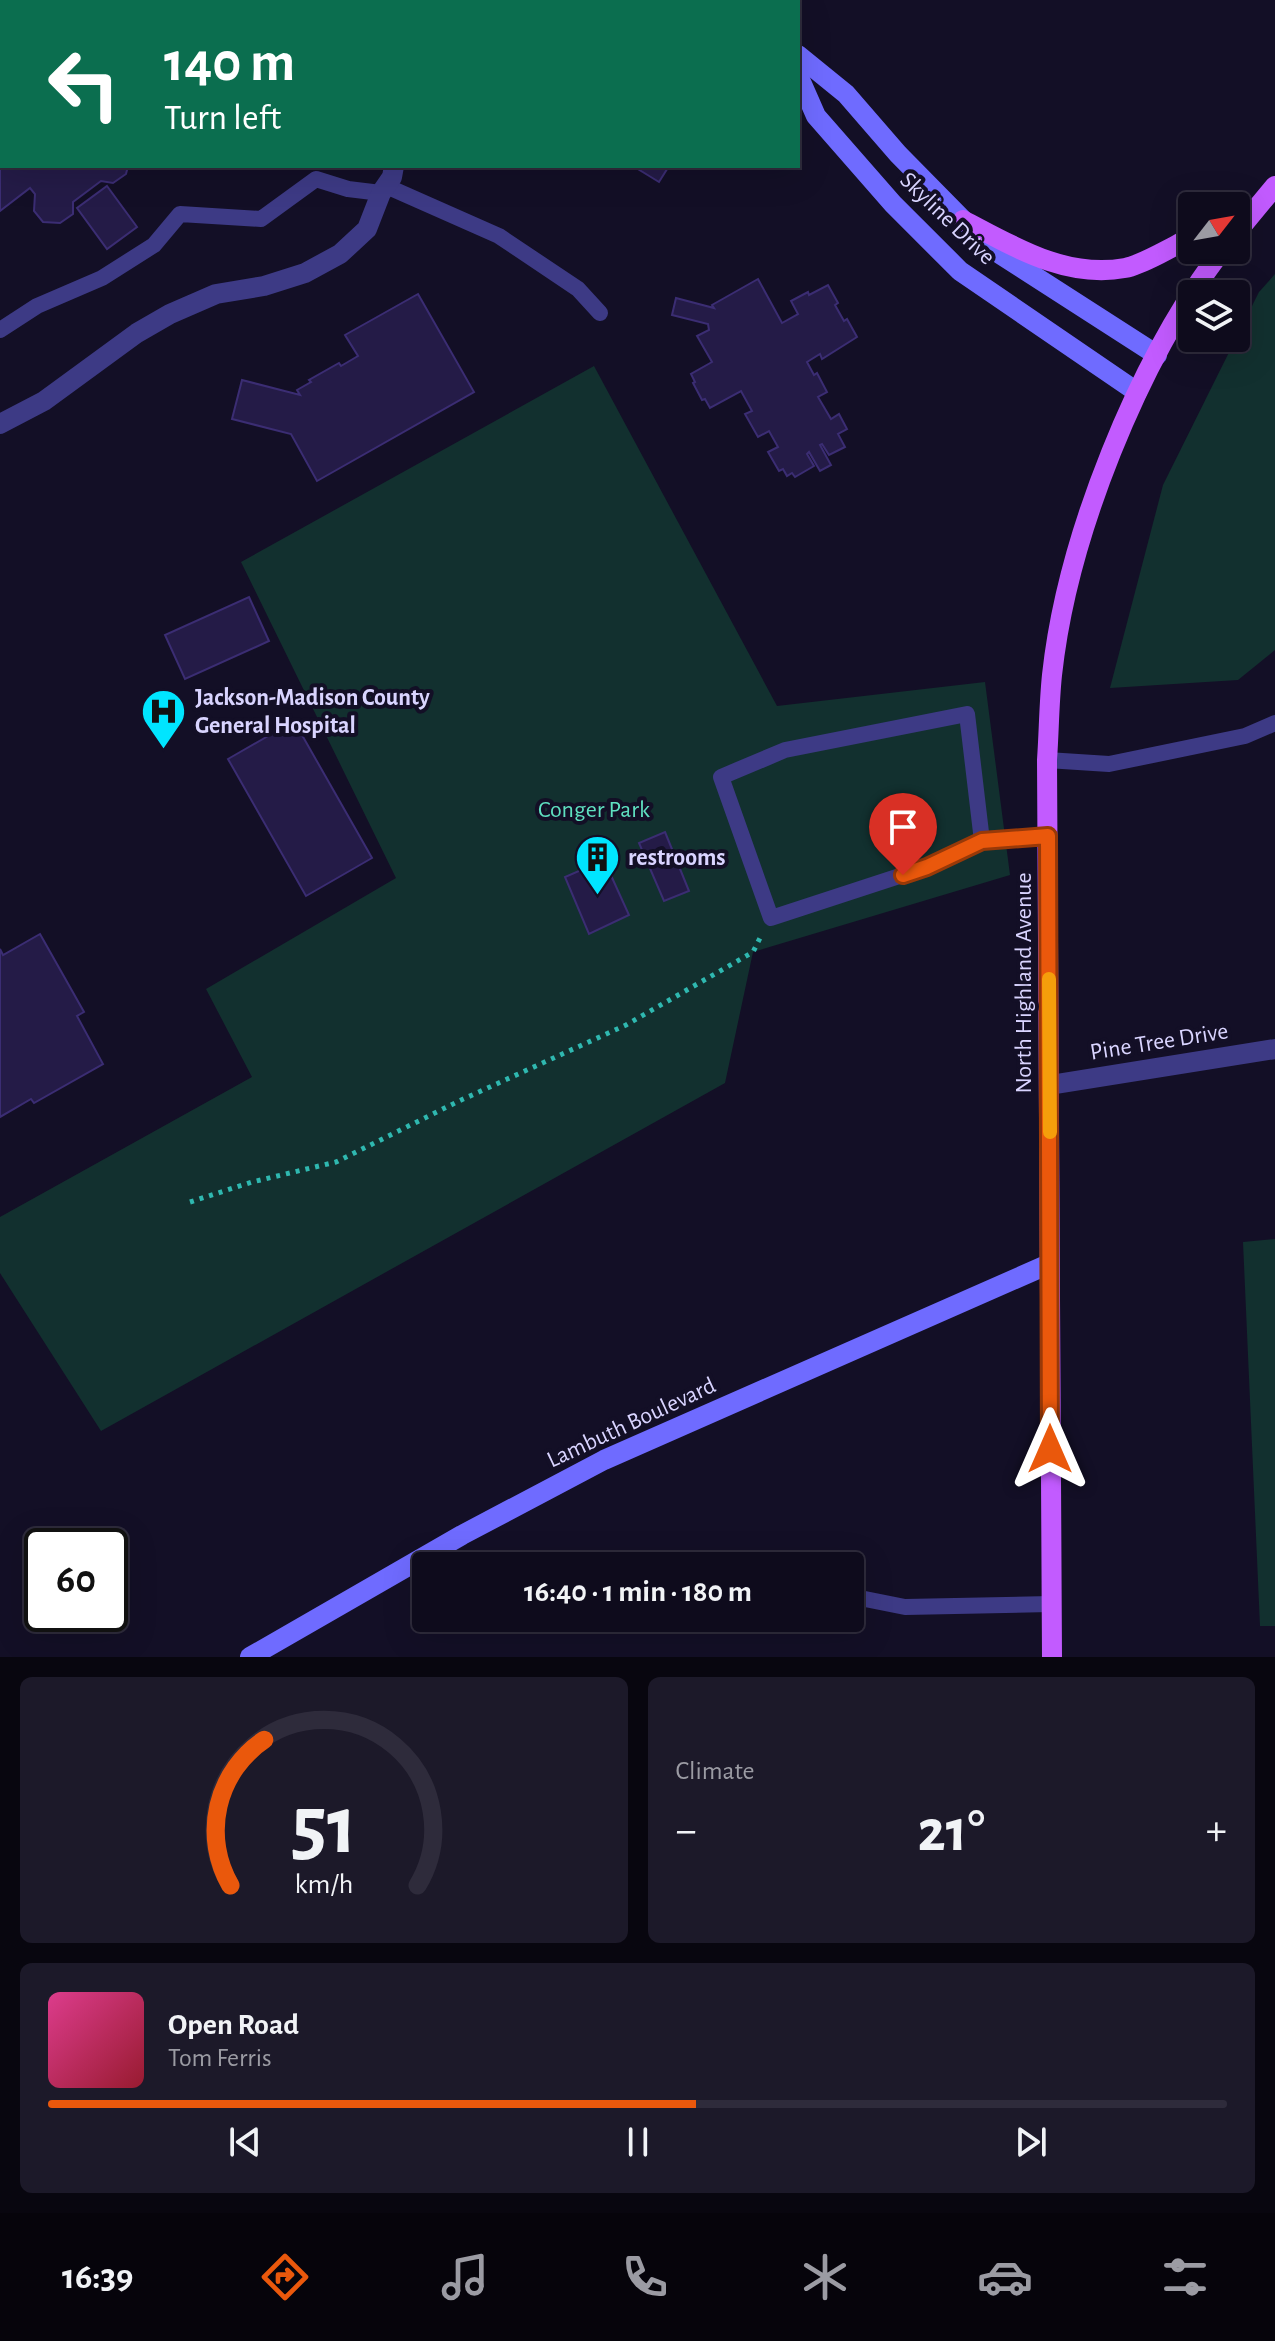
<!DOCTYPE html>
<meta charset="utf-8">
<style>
:root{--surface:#0e0b1c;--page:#1c1929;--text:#f1f3f6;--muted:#9b9ba3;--line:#2e2b3b;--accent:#ea580c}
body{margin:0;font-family:"Alegreya Sans",sans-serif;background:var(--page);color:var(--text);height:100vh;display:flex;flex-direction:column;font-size:30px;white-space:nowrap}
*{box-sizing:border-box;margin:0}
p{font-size:26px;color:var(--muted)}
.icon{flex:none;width:44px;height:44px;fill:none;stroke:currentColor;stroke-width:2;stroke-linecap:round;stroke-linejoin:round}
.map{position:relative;height:1657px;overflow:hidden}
.drawer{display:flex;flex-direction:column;gap:20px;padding:20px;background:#08060f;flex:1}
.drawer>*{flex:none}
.banner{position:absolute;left:0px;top:0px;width:800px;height:168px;box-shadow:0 8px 32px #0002,0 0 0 2px var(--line);background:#0b6e4f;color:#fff;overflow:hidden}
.needle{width:52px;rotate:59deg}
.controls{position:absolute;left:1178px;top:192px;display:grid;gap:16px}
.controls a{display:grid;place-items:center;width:72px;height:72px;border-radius:8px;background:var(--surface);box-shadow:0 8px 32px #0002,0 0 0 2px var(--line);font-size:40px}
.speed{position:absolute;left:24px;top:1528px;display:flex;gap:16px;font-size:40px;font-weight:700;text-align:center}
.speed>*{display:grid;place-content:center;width:104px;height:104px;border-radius:50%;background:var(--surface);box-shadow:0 8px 32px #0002,0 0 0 2px var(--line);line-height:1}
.speed .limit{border:4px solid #111;border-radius:12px;background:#fff;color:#111}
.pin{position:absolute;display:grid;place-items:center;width:68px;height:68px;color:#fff;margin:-82px -34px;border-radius:50% 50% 50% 0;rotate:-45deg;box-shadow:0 0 8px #0007}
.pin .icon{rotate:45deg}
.me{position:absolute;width:88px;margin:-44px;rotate:0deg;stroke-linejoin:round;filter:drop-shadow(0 0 6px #0008)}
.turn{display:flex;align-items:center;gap:28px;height:168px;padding:0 32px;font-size:36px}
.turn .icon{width:104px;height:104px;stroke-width:2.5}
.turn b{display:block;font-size:56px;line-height:68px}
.big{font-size:60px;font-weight:700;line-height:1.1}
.drawer .card{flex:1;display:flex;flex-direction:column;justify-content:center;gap:12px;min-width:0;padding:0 28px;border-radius:12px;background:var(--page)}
.drawer .dial{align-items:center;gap:0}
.dial svg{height:208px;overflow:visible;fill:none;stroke:var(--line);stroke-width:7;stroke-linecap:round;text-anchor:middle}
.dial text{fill:var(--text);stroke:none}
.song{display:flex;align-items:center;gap:24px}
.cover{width:96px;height:96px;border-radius:12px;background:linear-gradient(135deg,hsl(330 70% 55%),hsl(350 70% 35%))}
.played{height:8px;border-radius:4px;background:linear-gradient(90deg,var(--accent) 55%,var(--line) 55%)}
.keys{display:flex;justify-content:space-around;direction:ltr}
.heat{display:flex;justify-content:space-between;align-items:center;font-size:44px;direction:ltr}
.drawer .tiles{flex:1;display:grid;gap:20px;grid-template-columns:1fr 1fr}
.card:last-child{grid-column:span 2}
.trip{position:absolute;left:412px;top:1552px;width:452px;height:80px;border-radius:8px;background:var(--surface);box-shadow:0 8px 32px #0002,0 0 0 2px var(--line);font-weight:700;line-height:80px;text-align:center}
.tabs{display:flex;height:128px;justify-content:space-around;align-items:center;background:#06040b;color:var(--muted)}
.tabs .icon{width:56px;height:56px}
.tabs .on{color:var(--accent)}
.tabs b{font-size:36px;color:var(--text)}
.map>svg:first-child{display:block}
</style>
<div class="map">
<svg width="1275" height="1657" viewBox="0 0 1275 1657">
<rect width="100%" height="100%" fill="#130f26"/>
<g fill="#12302f">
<path d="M1275,274V650L1238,680L1110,688L1163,485L1259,292Z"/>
<path d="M594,366L777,706L985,682L1010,875L753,952L725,1083L101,1431L0,1273V1217L252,1077L206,989L396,878L241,562Z"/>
<path d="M1275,1239V1626H1260L1243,1242Z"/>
</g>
<g fill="#241b47" stroke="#3b2d73" stroke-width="2">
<path d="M56,0H339L336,2H58Z"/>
<path d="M2,73V166H128L126,174L113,183L101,181L73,202V214L60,223L43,222L34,211L35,194L30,188L0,211V75Z"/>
<path d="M633,166H669L659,182Z"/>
<path d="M107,186L137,227L107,249L77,208Z"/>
<path d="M758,279L782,323L798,314L791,301L808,292L809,295L828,285L838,303L835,305L844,321L847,319L857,337L822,359L820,354L807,362L814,375L817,373L827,392L818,397L831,419L839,414L847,429L838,434L845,447L829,455L822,444L820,445L831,465L820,471L809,452L807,454L814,466L795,477L792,473L787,476L783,469L779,471L768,452L778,447L769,431L758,437L745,414L752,411L741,391L710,408L705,399L702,400L693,383L695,382L691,374L712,362L697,336L709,330L708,324L672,315L676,298L714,308L712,305Z"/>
<path d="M418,294L474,392L317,481L291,434L232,419L242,380L300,395L297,390L311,382L309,380L339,363L341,366L358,356L345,335Z"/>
<path d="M249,597L269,641L185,679L165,635Z"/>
<path d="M294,721L372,858L306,896L228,759Z"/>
<path d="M665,832L689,891L664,901L639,843Z"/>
<path d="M604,860L629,915L589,934L565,877Z"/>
<path d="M40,934L84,1012L77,1016L103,1064L34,1103L31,1099L0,1117V949L3,955Z"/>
</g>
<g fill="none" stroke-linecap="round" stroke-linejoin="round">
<path stroke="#2fb8b0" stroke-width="5" stroke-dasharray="4 6" stroke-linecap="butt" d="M190,1202L252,1182L336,1162L459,1101L626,1025L753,952L762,934"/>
<g stroke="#3d3a85" stroke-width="16">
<path d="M506,0L507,2"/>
<path d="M0,12L2,10"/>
<path d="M386,186L499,236L578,289L600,313"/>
<path d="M0,330L37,306L102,278L154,245L180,214L261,219L316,179L348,189L381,193"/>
<path d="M1047,760L1109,764L1245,736L1275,723"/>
<path d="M982,841L927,867L771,918L721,777L785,750L967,714L982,841L1048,836"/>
<path d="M850,1596L905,1607L1051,1604"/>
</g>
<g stroke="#3d3a85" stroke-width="20">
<path d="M490,2L495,0"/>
<path d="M0,424L44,401L137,333L170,314L216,294L264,286L305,273L340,254L367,229L381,193L392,177L394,166"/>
<path d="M1050,1085L1275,1049"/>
</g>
<g stroke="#6f6bff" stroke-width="20">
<path d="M769,0L770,2"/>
<path d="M798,55L846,94L898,154L963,220L1000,254L1157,355"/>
<path d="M798,75L816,116L893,204L960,271L1137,392"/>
<path d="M250,1657L462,1535L604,1460L1049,1264"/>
</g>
<g stroke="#c25bff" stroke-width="20">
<path d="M963,220C1013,246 1065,279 1125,268C1141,265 1177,245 1192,236"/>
<path d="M1236,233L1275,186"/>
<path d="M1052,1657L1047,760C1049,732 1049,704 1052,675C1067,537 1138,361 1222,250"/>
</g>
</g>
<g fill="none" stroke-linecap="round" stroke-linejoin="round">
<defs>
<path id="route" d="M903,875L927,867L982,841L1048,836L1050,1449"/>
</defs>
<use href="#route" stroke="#983908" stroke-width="20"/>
<use href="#route" stroke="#ea580c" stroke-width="14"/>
<path stroke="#f59e0b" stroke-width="14" d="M1049,979L1050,1132"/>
</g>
<defs>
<symbol id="hospital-pin" viewBox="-11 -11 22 30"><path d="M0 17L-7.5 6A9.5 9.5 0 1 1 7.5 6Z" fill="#00e5ff" stroke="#130f26"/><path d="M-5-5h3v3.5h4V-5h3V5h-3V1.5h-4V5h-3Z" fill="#111"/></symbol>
<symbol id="building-pin" viewBox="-11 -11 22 30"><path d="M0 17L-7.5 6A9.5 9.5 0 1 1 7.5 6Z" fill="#00e5ff" stroke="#130f26"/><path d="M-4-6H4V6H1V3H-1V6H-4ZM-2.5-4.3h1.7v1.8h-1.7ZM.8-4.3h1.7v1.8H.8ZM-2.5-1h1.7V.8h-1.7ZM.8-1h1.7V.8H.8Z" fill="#111"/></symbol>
</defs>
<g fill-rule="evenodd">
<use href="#hospital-pin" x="138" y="686" width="51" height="69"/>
<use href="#building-pin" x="572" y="832" width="51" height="69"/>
</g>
<g text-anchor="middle" stroke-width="8" stroke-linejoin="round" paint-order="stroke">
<g font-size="24" fill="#d9d4ff" stroke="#130f26">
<text transform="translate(948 218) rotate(44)" y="8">Skyline Drive</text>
<text transform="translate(1023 983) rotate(-90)" y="8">North Highland Avenue</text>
<text transform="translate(1159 1041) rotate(-9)" y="8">Pine Tree Drive</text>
<text transform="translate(631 1422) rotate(-25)" y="8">Lambuth Boulevard</text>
</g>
<g font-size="24" font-weight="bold" fill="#d9d4ff" stroke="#130f26" text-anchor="start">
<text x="195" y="705">Jackson-Madison County<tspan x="195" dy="28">General Hospital</tspan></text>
<text x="628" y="865">restrooms</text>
</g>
<g font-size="24" fill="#5fe0c0" stroke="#130f26">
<text x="594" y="817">Conger Park</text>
</g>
</g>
</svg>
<div class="controls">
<a><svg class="needle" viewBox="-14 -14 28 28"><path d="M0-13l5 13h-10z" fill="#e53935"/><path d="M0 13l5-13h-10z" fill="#9b9ba3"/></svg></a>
<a><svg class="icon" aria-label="layers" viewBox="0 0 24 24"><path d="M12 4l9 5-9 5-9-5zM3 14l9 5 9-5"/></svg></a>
</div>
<div class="speed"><div class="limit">60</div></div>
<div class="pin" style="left:903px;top:875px;background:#d93025"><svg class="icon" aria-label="arrive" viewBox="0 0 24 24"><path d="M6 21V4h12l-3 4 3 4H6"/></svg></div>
<svg class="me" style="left:1050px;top:1449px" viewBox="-20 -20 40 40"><path d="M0-17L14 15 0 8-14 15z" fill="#ea580c" stroke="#fff" stroke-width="4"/></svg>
<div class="trip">16:40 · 1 min · 180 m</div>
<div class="banner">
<div class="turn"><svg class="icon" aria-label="left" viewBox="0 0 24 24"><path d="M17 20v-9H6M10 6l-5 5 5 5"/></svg><div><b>140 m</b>Turn left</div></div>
</div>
</div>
<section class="drawer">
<div class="tiles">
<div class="card dial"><svg viewBox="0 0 100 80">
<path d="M14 69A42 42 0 1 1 86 69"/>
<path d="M14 69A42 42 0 0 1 27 13" stroke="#ea580c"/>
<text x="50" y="56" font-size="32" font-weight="700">51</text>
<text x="50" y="72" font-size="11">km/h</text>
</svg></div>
<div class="card"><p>Climate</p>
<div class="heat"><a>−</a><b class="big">21°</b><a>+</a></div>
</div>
<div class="card">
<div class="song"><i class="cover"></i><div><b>Open Road</b><p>Tom Ferris</p></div></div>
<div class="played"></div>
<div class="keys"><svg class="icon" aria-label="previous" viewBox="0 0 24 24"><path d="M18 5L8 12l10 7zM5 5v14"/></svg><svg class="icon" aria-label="pause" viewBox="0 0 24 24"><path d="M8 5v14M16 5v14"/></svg><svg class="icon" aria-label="next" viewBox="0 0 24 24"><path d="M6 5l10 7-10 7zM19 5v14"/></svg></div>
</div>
</div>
</section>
<nav class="tabs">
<b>16:39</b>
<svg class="icon on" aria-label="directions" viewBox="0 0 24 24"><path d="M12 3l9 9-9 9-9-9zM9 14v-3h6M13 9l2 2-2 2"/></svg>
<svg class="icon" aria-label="music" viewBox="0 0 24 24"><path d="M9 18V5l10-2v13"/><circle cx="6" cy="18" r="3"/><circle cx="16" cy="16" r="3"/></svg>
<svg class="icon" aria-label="phone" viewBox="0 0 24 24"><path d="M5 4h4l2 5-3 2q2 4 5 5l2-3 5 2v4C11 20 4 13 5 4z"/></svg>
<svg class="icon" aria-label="climate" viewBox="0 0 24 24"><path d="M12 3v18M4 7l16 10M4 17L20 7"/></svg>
<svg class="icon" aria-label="car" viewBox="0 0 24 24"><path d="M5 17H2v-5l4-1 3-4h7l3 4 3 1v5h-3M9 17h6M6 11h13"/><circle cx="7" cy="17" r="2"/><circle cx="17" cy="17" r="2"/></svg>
<svg class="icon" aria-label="filters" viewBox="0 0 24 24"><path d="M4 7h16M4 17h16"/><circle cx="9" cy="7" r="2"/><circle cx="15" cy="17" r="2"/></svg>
</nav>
